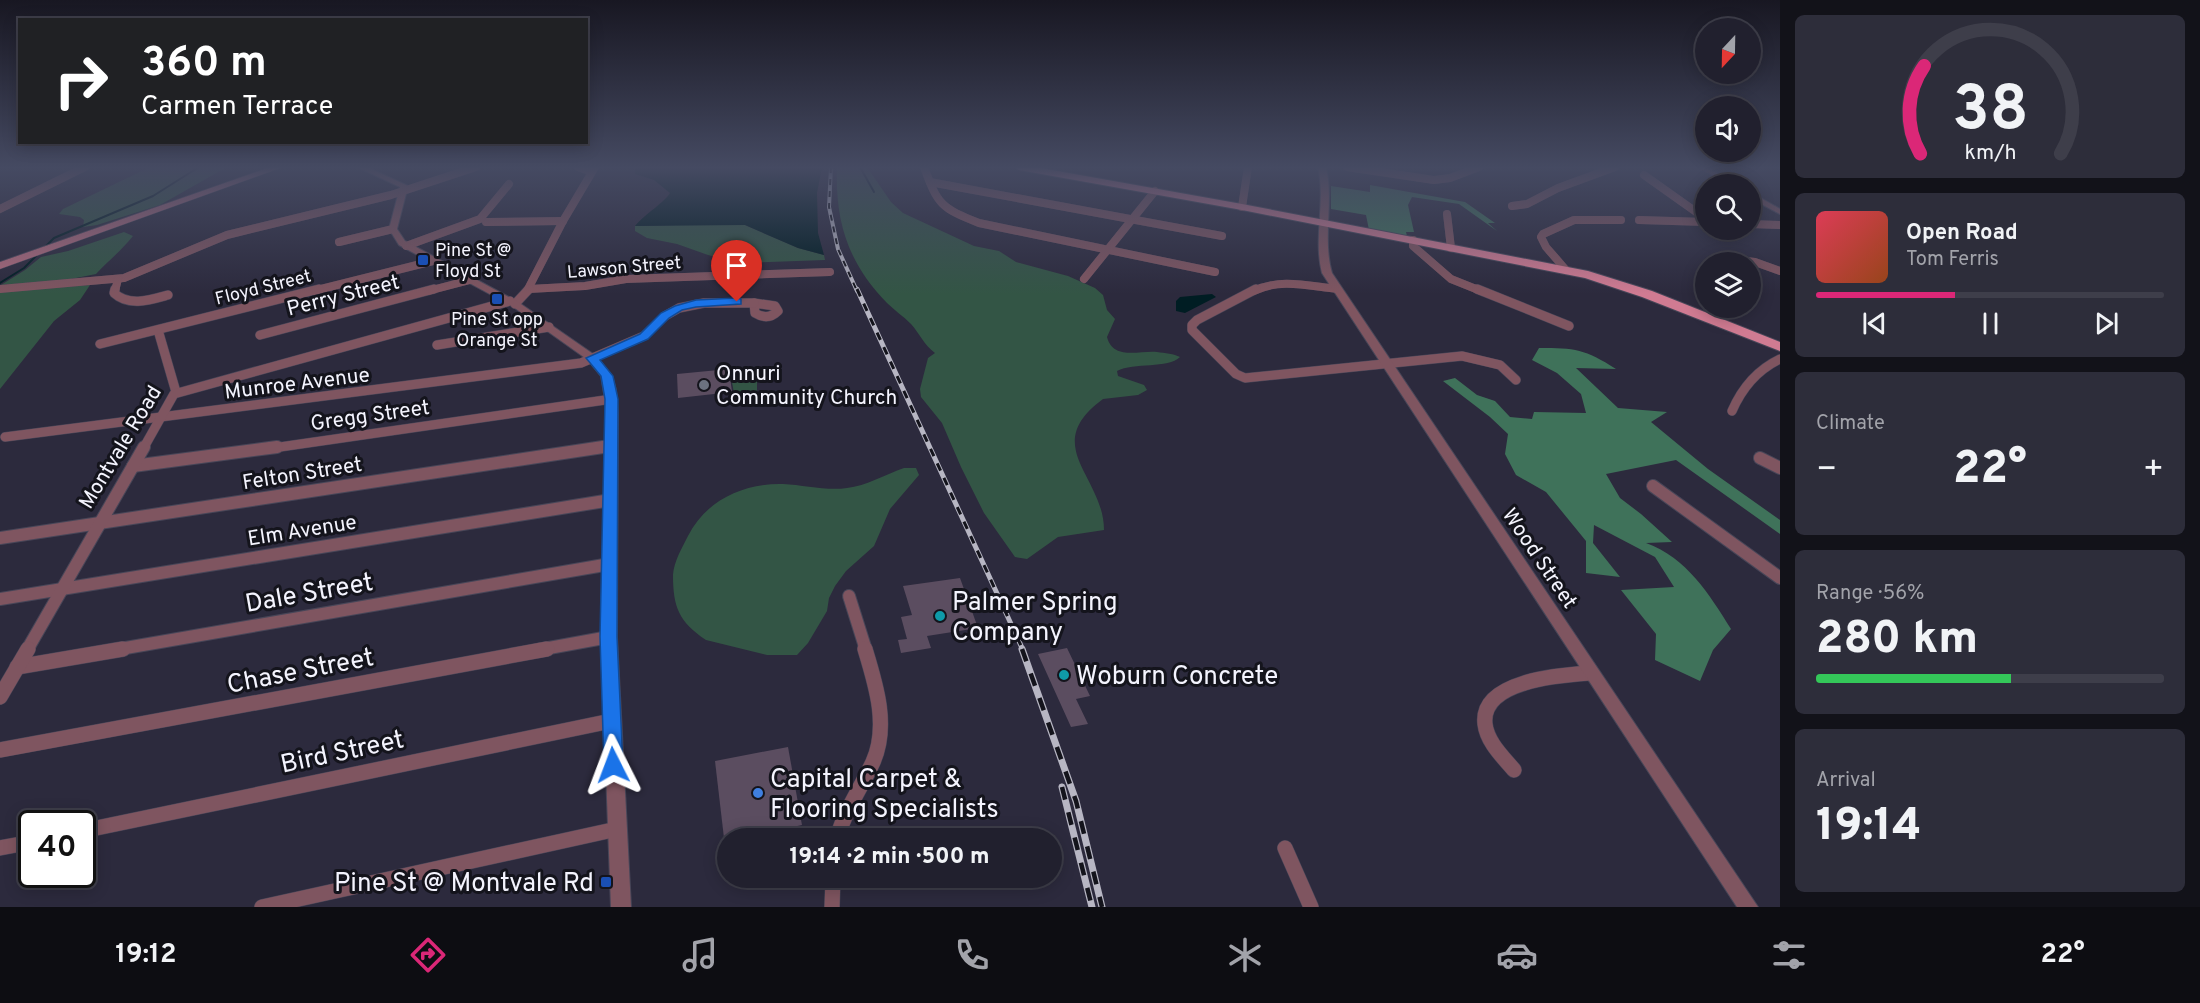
<!DOCTYPE html>
<meta charset="utf-8">
<style>
:root{--surface:#21202e;--page:#2d2d3a;--text:#f1f3f6;--muted:#a2a3aa;--line:#3e3e4a;--accent:#db2777}
body{margin:0;font-family:Overpass,sans-serif;background:var(--page);color:var(--text);height:100vh;display:flex;flex-direction:column;font-size:22px;white-space:nowrap}
*{box-sizing:border-box;margin:0}
p{font-size:20px;color:var(--muted)}
.icon{flex:none;width:33px;height:33px;fill:none;stroke:currentColor;stroke-width:2;stroke-linecap:round;stroke-linejoin:round}
.map{position:relative;flex:1;overflow:hidden}
.drawer{display:flex;flex-direction:column;gap:15px;padding:15px;background:#121219;width:420px}
.drawer>*{flex:none}
.banner{position:absolute;left:18px;top:18px;width:570px;height:126px;border-radius:0px;box-shadow:0 3px 15px #0003,0 0 0 2px var(--line);background:#202124;color:#fff;overflow:hidden}
.needle{width:39px;rotate:202deg}
.controls{position:absolute;left:1695px;top:18px;display:grid;gap:12px}
.controls a{display:grid;place-items:center;width:66px;height:66px;border-radius:50%;background:var(--surface);box-shadow:0 3px 15px #0003,0 0 0 2px var(--line);font-size:30px}
.speed{position:absolute;left:18px;top:810px;display:flex;gap:12px;font-size:30px;font-weight:700;text-align:center}
.speed>*{display:grid;place-content:center;width:78px;height:78px;border-radius:50%;background:var(--surface);box-shadow:0 3px 15px #0003,0 0 0 2px var(--line);line-height:1}
.speed .limit{border:3px solid #111;border-radius:9px;background:#fff;color:#111}
.pin{position:absolute;display:grid;place-items:center;width:51px;height:51px;color:#fff;margin:-62px -26px;border-radius:50% 50% 50% 0;rotate:-45deg;box-shadow:0 0 6px #0007}
.pin .icon{rotate:45deg}
.me{position:absolute;width:66px;margin:-33px;rotate:357deg;stroke-linejoin:round;filter:drop-shadow(0 0 4px #0008)}
.turn{display:flex;align-items:center;gap:21px;height:126px;padding:0 24px;font-size:27px}
.turn .icon{width:78px;height:78px;stroke-width:2.5}
.turn b{display:block;font-size:42px;line-height:51px}
.big{font-size:45px;font-weight:800;line-height:1.1}
.drawer .tile{flex:1;display:flex;flex-direction:column;justify-content:center;gap:9px;min-width:0;padding:0 21px;border-radius:9px;background:var(--page)}
.drawer .dial{align-items:center;gap:0}
.dial svg{height:156px;overflow:visible;fill:none;stroke:var(--line);stroke-width:7;stroke-linecap:round;text-anchor:middle}
.dial text{fill:var(--text);stroke:none}
.song{display:flex;align-items:center;gap:18px}
.cover{width:72px;height:72px;border-radius:9px;background:linear-gradient(135deg,hsl(350 70% 55%),hsl(20 70% 35%))}
.played{height:6px;border-radius:3px;background:linear-gradient(90deg,var(--accent) 40%,var(--line) 40%)}
.keys{display:flex;justify-content:space-around;direction:ltr}
.heat{display:flex;justify-content:space-between;align-items:center;font-size:33px;direction:ltr}
.charge{height:9px;border-radius:4px;background:linear-gradient(90deg,#34c759 56%,var(--line) 0)}
.trip{position:absolute;left:717px;top:828px;width:345px;height:60px;border-radius:30px;background:var(--surface);box-shadow:0 3px 15px #0003,0 0 0 2px var(--line);font-weight:800;line-height:60px;text-align:center}
.tab-bar{display:flex;height:96px;justify-content:space-around;align-items:center;background:#0d0d12;color:var(--muted)}
.tab-bar .icon{width:42px;height:42px}
.tab-bar .active{color:var(--accent)}
.tab-bar b{font-size:27px;color:var(--text)}
main{display:flex;flex:1;min-height:0}
.map>svg:first-child{display:block}
</style>
<main>
<div class="map">
<svg width="1780" height="907" viewBox="0 0 1780 907">
<rect width="100%" height="100%" fill="#2c2a3d"/>
<g fill="#335545">
<path d="M150,167H227L160,205L97,225L83,227L84,220L80,217L59,214L63,209Z"/>
<path d="M837,167H867L891,202L903,213L974,246L999,251L1016,262L1068,276L1095,288L1103,295L1107,310L1115,319L1107,337C1113,361 1141,350 1157,352C1165,353 1174,354 1180,357C1168,369 1134,362 1117,371L1118,376L1144,385L1147,390L1138,395L1103,399C1039,446 1104,476 1104,530L1058,537L1027,559L1015,557L984,513L961,467L942,423L921,397L920,389L928,358L935,353C924,345 920,334 911,324C903,316 894,310 887,303C848,263 835,222 837,167Z"/>
<path d="M718,224L745,225L798,248L824,255L825,260L739,263L708,255L677,244L647,238L635,231V226Z"/>
<path d="M124,232L133,236C121,251 108,261 96,274L66,280L1,285L25,270L41,257L68,251Z"/>
<path d="M90,285L80,300L54,321L0,389V291Z"/>
<path d="M757,376V391L734,393L731,377Z"/>
<path d="M904,468H916L919,475L890,509L874,546L846,571L835,586L829,598L827,611L808,643L797,655H767L706,640C679,622 673,607 673,575C674,561 682,548 688,536C706,500 744,483 783,484C804,485 827,491 847,488C866,486 886,474 904,468Z"/>
</g>
<g fill="#3f725a">
<path d="M1370,185L1465,202L1495,223H1488L1497,231L1459,204L1412,197L1408,205L1414,232H1406L1407,236L1369,230L1366,215L1331,209V186L1370,192Z"/>
<path d="M1539,348C1575,348 1585,349 1616,369L1576,368L1618,408L1667,412L1651,422L1708,469L1780,520V534L1676,460L1606,474L1620,498L1641,514L1672,542L1646,543C1687,558 1709,594 1731,629L1713,650L1700,681L1655,660L1656,634L1621,590L1674,587L1655,557L1594,525L1593,543L1620,577L1586,573V541L1546,492L1516,475L1505,454L1508,434L1490,417L1443,381L1455,378L1477,395L1495,401L1510,417L1532,419L1534,412L1586,413L1581,394L1557,373L1532,360Z"/>
</g>
<g fill="#001d23">
<path d="M636,167H822L817,193L818,233L824,255L798,248L745,225L635,226C644,215 666,201 670,193L654,180L635,174Z"/>
<path d="M1212,294L1216,297L1185,313L1176,311V301L1180,297Z"/>
</g>
<g fill="none" stroke-linecap="round" stroke-linejoin="round">
<g stroke="#001d23" stroke-width="2">
<path d="M860,167L874,192"/>
<path d="M0,283L24,268L54,238L153,196L199,167"/>
</g>
</g>
<g fill="#5b4d60">
<path d="M729,369L732,392L678,398L677,374Z"/>
<path d="M960,578L978,628L927,636L931,648L901,653L898,640L907,639L901,617L912,615L903,586Z"/>
<path d="M1067,648L1090,696L1076,699L1088,724L1071,727L1038,654Z"/>
<path d="M788,747L802,825L740,838H724L715,761Z"/>
</g>
<g fill="none" stroke-linecap="round" stroke-linejoin="round">
<defs>
<g id="minor-far3">
<path d="M578,167L592,172"/>
<path d="M924,167C938,205 941,208 979,223L1215,272"/>
<path d="M1347,167L1434,180L1450,178L1479,167"/>
<path d="M1644,175L1706,219"/>
<path d="M930,182L1222,236"/>
<path d="M1512,206L1527,204L1558,188L1615,167"/>
<path d="M1242,207L1248,167"/>
<path d="M0,209L85,167"/>
<path d="M1447,214L1451,248"/>
<path d="M1639,220L1706,222"/>
<path d="M486,222L563,221"/>
<path d="M1750,224L1780,225"/>
<path d="M1413,240V246L1451,279L1481,291"/>
<path d="M339,242L393,229"/>
<path d="M406,246L480,219L509,184"/>
<path d="M1719,258L1755,262L1780,271"/>
<path d="M1566,270L1546,247L1541,237L1543,234L1574,220H1621"/>
<path d="M1084,279L1155,191"/>
<path d="M0,289L124,278L227,235L391,195L476,167"/>
<path d="M529,289L585,286L626,279L830,272"/>
<path d="M115,291L118,279"/>
<path d="M313,291L433,261"/>
<path d="M428,291L470,280"/>
<path d="M527,291L563,221L595,167"/>
<path d="M1254,291C1280,278 1308,286 1337,289"/>
</g>
<g id="minor-far2">
<path d="M115,289L114,293C129,307 150,300 168,295"/>
<path d="M1256,289L1197,320L1192,325V330L1236,374L1245,378L1462,356L1500,365L1516,380"/>
<path d="M1477,289L1569,326"/>
<path d="M754,303L775,306L778,311C771,318 763,318 755,313Z"/>
<path d="M515,304L529,289"/>
<path d="M158,330L176,392"/>
<path d="M260,335L434,289"/>
<path d="M100,344L319,289"/>
<path d="M437,345L549,327"/>
<path d="M1732,411C1742,388 1757,370 1780,359"/>
<path d="M5,437L581,363L644,336L665,316L679,308L704,303H754"/>
<path d="M143,449L174,394L510,301"/>
<path d="M266,449L612,399"/>
<path d="M593,449L610,446"/>
</g>
<g id="minor-far1">
<path d="M1760,458L1780,468"/>
<path d="M133,466L277,447"/>
<path d="M1653,486L1780,578"/>
<path d="M0,538L603,447"/>
<path d="M849,596L866,650"/>
<path d="M0,599L611,500"/>
<path d="M27,650L144,447"/>
<path d="M114,650L610,564"/>
<path d="M538,650L609,637"/>
</g>
<g id="minor">
<path d="M17,667L123,649"/>
<path d="M0,697L28,649"/>
<path d="M0,750L547,649"/>
<path d="M1514,770C1503,757 1487,742 1485,724C1480,680 1562,675 1591,673"/>
<path d="M82,831L611,721"/>
<path d="M837,838C845,810 861,788 873,762C889,726 876,685 865,649"/>
<path d="M0,848L32,842"/>
<path d="M1285,848L1311,907"/>
<path d="M262,907L617,829"/>
<path d="M832,907L833,878"/>
</g>
<g id="tertiary">
<path d="M357,167H367L408,186L397,229L405,241L518,302L596,356L612,376L616,390L618,413L617,637L631,907H611L601,637L606,405L601,376L588,360L512,306L399,245L389,229L400,187Z"/>
<path d="M1318,167H1326C1334,202 1322,238 1332,273L1758,907H1737L1322,273C1313,238 1326,202 1318,167Z"/>
<path d="M1695,167H1705L1740,184H1731Z"/>
<path d="M1750,192L1780,209V214L1750,198Z"/>
</g>
<path id="secondary" d="M270,167H283L0,269V262Z"/>
<path id="primary" d="M1014,167H1035L1242,204L1588,271L1652,291L1780,342V351L1642,297L1585,278L1242,210L1019,170Z"/>
</defs>
<use href="#minor-far3" stroke="#484658" stroke-width="8"/>
<use href="#minor-far2" stroke="#484658" stroke-width="10"/>
<use href="#minor-far1" stroke="#484658" stroke-width="14"/>
<use href="#minor" stroke="#484658" stroke-width="16"/>
<use href="#tertiary" stroke="#484658" stroke-width="2"/>
<use href="#secondary" stroke="#484658" stroke-width="1"/>
<use href="#primary" stroke="#484658" stroke-width="2"/>
<use href="#minor-far3" stroke="#7f5560" stroke-width="8"/>
<use href="#minor-far2" stroke="#7f5560" stroke-width="9"/>
<use href="#minor-far1" stroke="#7f5560" stroke-width="12"/>
<use href="#minor" stroke="#7f5560" stroke-width="15"/>
<use href="#tertiary" fill="#7f5560" fill-rule="evenodd"/>
<use href="#secondary" fill="#ad6a7c" fill-rule="evenodd"/>
<use href="#primary" fill="#d07b92" fill-rule="evenodd"/>
<defs>
<path id="rail-far2" d="M831,167L829,207L838,249L857,291"/>
<path id="rail-far1" d="M857,289L1023,650"/>
<g id="rail">
<path d="M1022,649L1076,801L1102,907"/>
<path d="M1062,787L1092,907"/>
</g>
</defs>
<use href="#rail-far2" stroke="#b7b6c3" stroke-width="4"/>
<use href="#rail-far1" stroke="#b7b6c3" stroke-width="5"/>
<use href="#rail" stroke="#b7b6c3" stroke-width="7"/>
<use href="#rail-far2" stroke="#14141c" stroke-width="2" stroke-dasharray="6" stroke-linecap="butt"/>
<use href="#rail-far1" stroke="#14141c" stroke-width="3" stroke-dasharray="8" stroke-linecap="butt"/>
<use href="#rail" stroke="#14141c" stroke-width="4.5" stroke-dasharray="13" stroke-linecap="butt"/>
</g>
<linearGradient id="sky" x2="0" y2="1"><stop stop-color="#181722"/><stop offset="0.57" stop-color="#454a62"/><stop offset="1" stop-color="#454a62" stop-opacity="0"/></linearGradient>
<rect width="1780" height="294" fill="url(#sky)"/>
<path fill="#1a73e8" stroke="#114b97" stroke-width="1.5" d="M737,298L741,299V304L696,307L682,310L669,318L648,339L600,360L613,376L618,399L617,637L623,765L620,770L613,773L606,770L604,765L600,637L605,399L601,376L586,358L640,334L661,313L675,306L696,300Z"/>
<g fill="#1a4fb4" stroke="#14141c" stroke-width="2">
<rect x="417" y="254" width="12" height="12" rx="3"/>
<rect x="491" y="293" width="12" height="12" rx="3"/>
<rect x="600" y="876" width="12" height="12" rx="3"/>
</g>
<circle fill="#6b7280" stroke="#14141c" stroke-width="2" cx="704" cy="385" r="6"/>
<g fill="#0f9aa8" stroke="#14141c" stroke-width="2">
<circle cx="940" cy="616" r="6"/>
<circle cx="1064" cy="675" r="6"/>
</g>
<circle fill="#3f7fe0" stroke="#14141c" stroke-width="2" cx="758" cy="793" r="6"/>
<g text-anchor="middle" stroke-width="6" stroke-linejoin="round" paint-order="stroke">
<g font-size="18" fill="#f4f4fe" stroke="#14141c" text-anchor="start">
<text x="435" y="256">Pine St @<tspan x="435" dy="21">Floyd St</tspan></text>
<text x="497" y="325" text-anchor="middle">Pine St opp<tspan x="497" dy="21">Orange St</tspan></text>
</g>
<g font-size="18" fill="#f4f4fe" stroke="#14141c">
<text transform="translate(624 267) rotate(-5)" y="6">Lawson Street</text>
<text transform="translate(263 287) rotate(-14)" y="6">Floyd Street</text>
</g>
<g font-size="21" fill="#f4f4fe" stroke="#14141c">
<text transform="translate(343 295) rotate(-14)" y="7">Perry Street</text>
<text transform="translate(297 383) rotate(-7)" y="7">Munroe Avenue</text>
<text transform="translate(370 415) rotate(-8)" y="7">Gregg Street</text>
<text transform="translate(120 447) rotate(-59)" y="7">Montvale Road</text>
<text transform="translate(302 473) rotate(-9)" y="7">Felton Street</text>
<text transform="translate(302 530) rotate(-9)" y="7">Elm Avenue</text>
<text transform="translate(1540 558) rotate(56)" y="7">Wood Street</text>
</g>
<g font-size="21" fill="#f4f4fe" stroke="#14141c" text-anchor="start">
<text x="716" y="380">Onnuri<tspan x="716" dy="24">Community Church</tspan></text>
</g>
<g font-size="26" fill="#f4f4fe" stroke="#14141c">
<text transform="translate(309 592) rotate(-10)" y="9">Dale Street</text>
<text transform="translate(300 670) rotate(-11)" y="9">Chase Street</text>
<text transform="translate(342 751) rotate(-12)" y="9">Bird Street</text>
</g>
<g font-size="26" fill="#f4f4fe" stroke="#14141c" text-anchor="start">
<text x="952" y="610">Palmer Spring<tspan x="952" dy="30">Company</tspan></text>
<text x="1076" y="684">Woburn Concrete</text>
<text x="770" y="787">Capital Carpet &amp;<tspan x="770" dy="30">Flooring Specialists</tspan></text>
<text x="594" y="891" text-anchor="end">Pine St @ Montvale Rd</text>
</g>
</g>
</svg>
<div class="controls">
<a><svg class="needle" viewBox="-14 -14 28 28"><path d="M0-13l5 13h-10z" fill="#e53935"/><path d="M0 13l5-13h-10z" fill="#a2a3aa"/></svg></a>
<a><svg class="icon" aria-label="sound" viewBox="0 0 24 24"><path d="M4 9h4l5-4v14l-5-4H4zM17 9q2 3 0 6"/></svg></a>
<a><svg class="icon" aria-label="search" viewBox="0 0 24 24"><circle cx="10" cy="10" r="6"/><path d="M15 15l6 6"/></svg></a>
<a><svg class="icon" aria-label="layers" viewBox="0 0 24 24"><path d="M12 4l9 5-9 5-9-5zM3 14l9 5 9-5"/></svg></a>
</div>
<div class="speed"><div class="limit">40</div></div>
<div class="pin" style="left:737px;top:302px;background:#d93025"><svg class="icon" aria-label="arrive" viewBox="0 0 24 24"><path d="M6 21V4h12l-3 4 3 4H6"/></svg></div>
<svg class="me" style="left:613px;top:765px" viewBox="-20 -20 40 40"><path d="M0-17L14 15 0 8-14 15z" fill="#1a73e8" stroke="#fff" stroke-width="4"/></svg>
<div class="trip">19:14 · 2 min · 500 m</div>
<div class="banner">
<div class="turn"><svg class="icon" aria-label="right" viewBox="0 0 24 24"><path d="M7 20v-9h11M14 6l5 5-5 5"/></svg><div><b>360 m</b>Carmen Terrace</div></div>
</div>
</div>
<section class="drawer">
<div class="tile dial"><svg viewBox="0 0 100 80">
<path d="M14 69A42 42 0 1 1 86 69"/>
<path d="M14 69A42 42 0 0 1 16 24" stroke="#db2777"/>
<text x="50" y="56" font-size="32" font-weight="700">38</text>
<text x="50" y="72" font-size="11">km/h</text>
</svg></div>
<div class="tile">
<div class="song"><i class="cover"></i><div><b>Open Road</b><p>Tom Ferris</p></div></div>
<div class="played"></div>
<div class="keys"><svg class="icon" aria-label="previous" viewBox="0 0 24 24"><path d="M18 5L8 12l10 7zM5 5v14"/></svg><svg class="icon" aria-label="pause" viewBox="0 0 24 24"><path d="M8 5v14M16 5v14"/></svg><svg class="icon" aria-label="next" viewBox="0 0 24 24"><path d="M6 5l10 7-10 7zM19 5v14"/></svg></div>
</div>
<div class="tile"><p>Climate</p>
<div class="heat"><a>−</a><b class="big">22°</b><a>+</a></div>
</div>
<div class="tile"><p>Range · 56%</p><b class="big">280 km</b><div class="charge"></div></div>
<div class="tile"><p>Arrival</p><b class="big">19:14</b></div>
</section>
</main>
<nav class="tab-bar">
<b>19:12</b>
<svg class="icon active" aria-label="directions" viewBox="0 0 24 24"><path d="M12 3l9 9-9 9-9-9zM9 14v-3h6M13 9l2 2-2 2"/></svg>
<svg class="icon" aria-label="music" viewBox="0 0 24 24"><path d="M9 18V5l10-2v13"/><circle cx="6" cy="18" r="3"/><circle cx="16" cy="16" r="3"/></svg>
<svg class="icon" aria-label="phone" viewBox="0 0 24 24"><path d="M5 4h4l2 5-3 2q2 4 5 5l2-3 5 2v4C11 20 4 13 5 4z"/></svg>
<svg class="icon" aria-label="climate" viewBox="0 0 24 24"><path d="M12 3v18M4 7l16 10M4 17L20 7"/></svg>
<svg class="icon" aria-label="car" viewBox="0 0 24 24"><path d="M5 17H2v-5l4-1 3-4h7l3 4 3 1v5h-3M9 17h6M6 11h13"/><circle cx="7" cy="17" r="2"/><circle cx="17" cy="17" r="2"/></svg>
<svg class="icon" aria-label="filters" viewBox="0 0 24 24"><path d="M4 7h16M4 17h16"/><circle cx="9" cy="7" r="2"/><circle cx="15" cy="17" r="2"/></svg>
<b>22°</b>
</nav>
